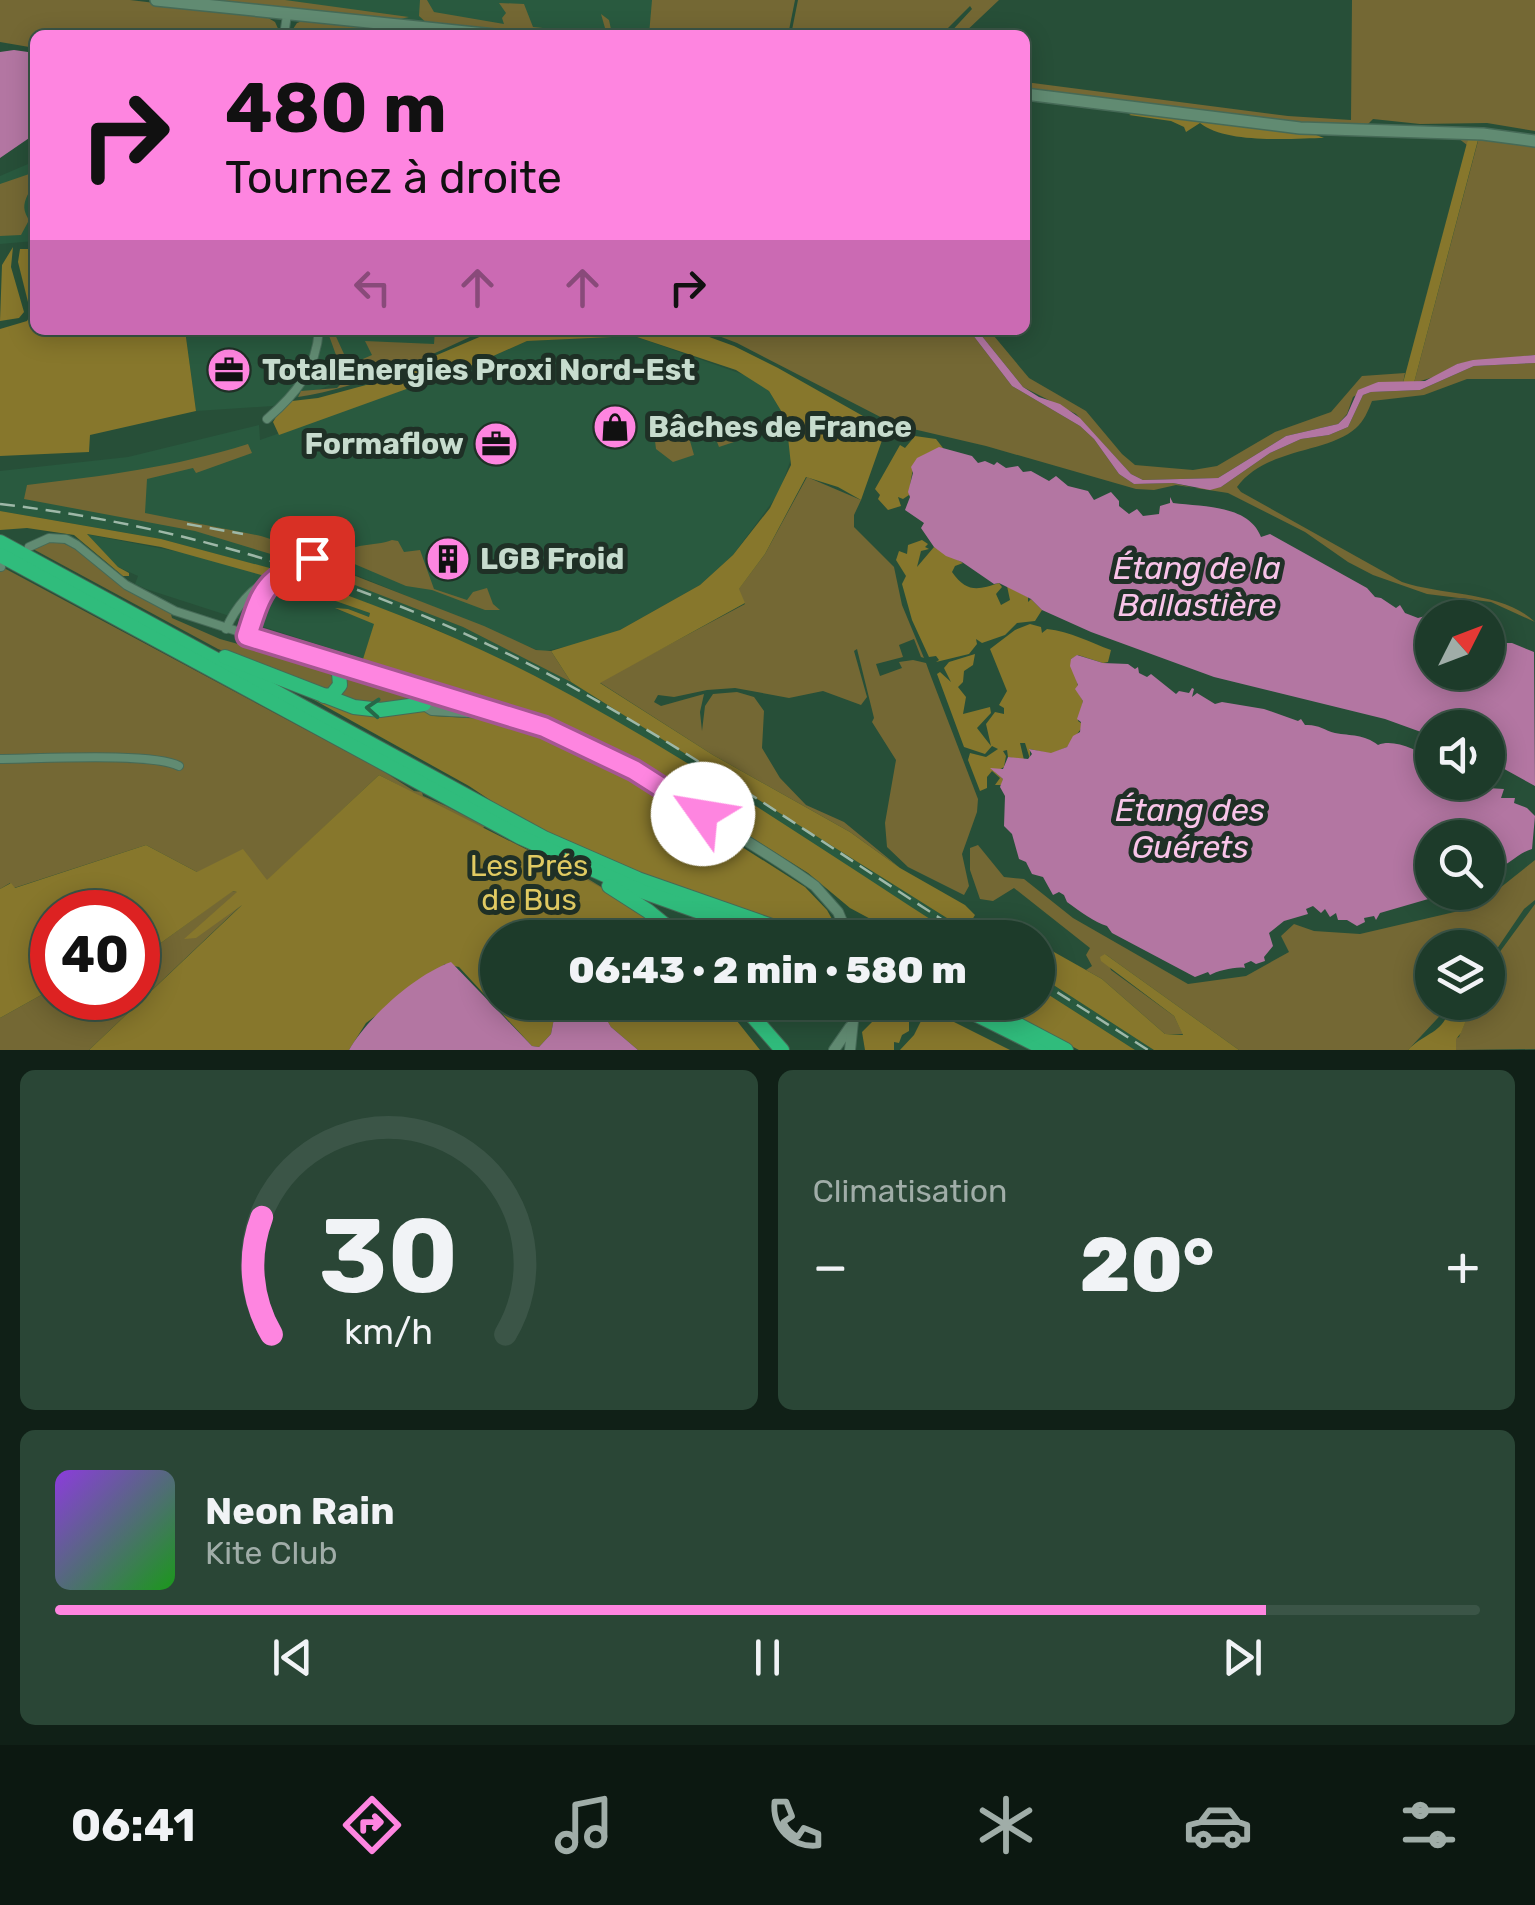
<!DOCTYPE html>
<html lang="fr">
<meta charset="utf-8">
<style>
:root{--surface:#1d3b2a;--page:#2a4636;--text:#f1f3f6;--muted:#a0ada8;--line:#3b5547;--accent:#fe85e0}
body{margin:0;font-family:Rubik,sans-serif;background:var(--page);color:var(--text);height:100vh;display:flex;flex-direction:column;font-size:38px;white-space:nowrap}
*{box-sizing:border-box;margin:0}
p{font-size:32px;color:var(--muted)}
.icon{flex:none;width:55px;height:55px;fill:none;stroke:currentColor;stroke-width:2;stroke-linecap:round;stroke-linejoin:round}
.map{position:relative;height:1050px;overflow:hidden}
.drawer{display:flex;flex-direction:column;gap:20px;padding:20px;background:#102017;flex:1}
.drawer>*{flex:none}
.hud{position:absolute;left:30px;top:30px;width:1000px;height:305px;border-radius:15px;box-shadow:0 5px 25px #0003,0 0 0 2px var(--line);background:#fe85e0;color:#111;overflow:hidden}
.needle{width:65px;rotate:48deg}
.fabs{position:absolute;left:1415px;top:600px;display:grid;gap:20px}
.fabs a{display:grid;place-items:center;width:90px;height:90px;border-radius:50%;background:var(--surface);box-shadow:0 5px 25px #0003,0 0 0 2px var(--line);font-size:50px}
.speed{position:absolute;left:30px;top:890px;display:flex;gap:20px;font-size:50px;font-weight:700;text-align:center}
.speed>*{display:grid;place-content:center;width:130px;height:130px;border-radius:50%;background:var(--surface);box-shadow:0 5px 25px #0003,0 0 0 2px var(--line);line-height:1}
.speed .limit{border:15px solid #d22;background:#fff;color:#111}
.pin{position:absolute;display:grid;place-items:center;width:85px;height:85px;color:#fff;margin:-42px;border-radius:20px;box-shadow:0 5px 15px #0006}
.me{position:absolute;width:110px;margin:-55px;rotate:302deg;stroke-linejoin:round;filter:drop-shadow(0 0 8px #0008)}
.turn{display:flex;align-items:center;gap:35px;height:210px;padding:0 30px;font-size:45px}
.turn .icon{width:130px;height:130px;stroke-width:2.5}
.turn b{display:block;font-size:70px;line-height:85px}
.lanes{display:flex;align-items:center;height:95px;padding:0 30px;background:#0003;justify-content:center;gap:50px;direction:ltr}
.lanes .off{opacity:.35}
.big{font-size:75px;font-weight:800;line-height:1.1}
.drawer .card{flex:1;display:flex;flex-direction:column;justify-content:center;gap:15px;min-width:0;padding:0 35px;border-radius:15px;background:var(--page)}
.drawer .dial{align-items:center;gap:0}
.dial svg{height:260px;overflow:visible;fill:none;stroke:var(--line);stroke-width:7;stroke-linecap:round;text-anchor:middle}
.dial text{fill:var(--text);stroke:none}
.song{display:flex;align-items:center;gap:30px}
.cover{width:120px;height:120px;border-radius:15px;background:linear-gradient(135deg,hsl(270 70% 55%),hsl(120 70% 35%))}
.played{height:10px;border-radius:5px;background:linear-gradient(90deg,var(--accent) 85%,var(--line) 85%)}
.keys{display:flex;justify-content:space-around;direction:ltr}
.heat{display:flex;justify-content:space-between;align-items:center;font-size:55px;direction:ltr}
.drawer .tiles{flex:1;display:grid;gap:20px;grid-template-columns:1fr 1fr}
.card:last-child{grid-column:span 2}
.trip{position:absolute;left:480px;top:920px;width:575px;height:100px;border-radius:50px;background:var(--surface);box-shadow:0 5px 25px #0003,0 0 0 2px var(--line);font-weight:800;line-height:100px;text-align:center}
.dock{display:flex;height:160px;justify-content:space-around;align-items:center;background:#0c1811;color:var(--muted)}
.dock .icon{width:70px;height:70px}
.dock .on{color:var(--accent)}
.dock b{font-size:45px;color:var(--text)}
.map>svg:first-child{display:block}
</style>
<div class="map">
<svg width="1535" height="1050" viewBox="0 0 1535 1050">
<rect width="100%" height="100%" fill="#274f38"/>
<g fill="#295a3f">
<path d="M234,0H663L659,35H299V8Z"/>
<path d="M35,161V241L0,244V176Z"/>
<path d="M185,330H440V346L273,406L196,411Z"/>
<path d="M634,336L753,378L769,391L786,419L792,456L779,493L733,555L700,585L620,630L599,639L542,652L322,561L307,566L463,627L571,682L977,937H958L642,737L535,676L433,628L289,574L277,580L370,613L369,617L348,609H336L375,623L363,659L146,589L135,584L138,576L118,567L85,534L275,570L161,539L0,511V471L128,457L259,425L260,440L473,365L527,341Z"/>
<path d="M1038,975L1154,1050H1135L1038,988Z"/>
</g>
<g fill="#746834">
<path d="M0,0H130L265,16L275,22L281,35H112L74,30L61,35H35V48L0,42Z"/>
<path d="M212,0H285L409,17L396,20Z"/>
<path d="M420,0H427L434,12L504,24L502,18L506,13L499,3L524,4L533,27L602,34L600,29L605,28L601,14L609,20L612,34V35H534L429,25L419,16Z"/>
<path d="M652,0H795L788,35H649Z"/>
<path d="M798,0H999L962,35H948L972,9L970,6L941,35H791Z"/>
<path d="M1352,0H1535V131L1487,123L1420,124L1373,119L1364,128L1288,124L1025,91V82L1288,116L1351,120Z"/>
<path d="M305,20L467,35H289L297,23Z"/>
<path d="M1472,136L1535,144V355L1457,364L1437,376L1414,383L1478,141L1468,140L1467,145L1458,138Z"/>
<path d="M35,172C35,195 11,202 35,227V235L28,222L21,235L0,236V184Z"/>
<path d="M327,330H333L349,365L372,355L365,341L434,344L435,330H485C425,358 363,387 298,397L301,391L337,388L345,380Z"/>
<path d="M703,330H969L1012,386L1080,426L1094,439L1119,474L1134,484L1173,483L1195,488L1221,487L1270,453L1301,439L1329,435L1348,427L1363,395L1371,392L1420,390L1474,366L1535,363V379H1467L1424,395L1372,401C1368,411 1364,421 1356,428C1327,454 1267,447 1237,487L1241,492L1402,582C1444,596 1502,591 1535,622L1491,602L1427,594L1373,575L1348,562L1305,532L1228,493L1176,485L1154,490L1136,489L986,446L896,425L737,343Z"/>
<path d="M977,330H989L1029,378L1086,411L1122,454L1135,465L1193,470L1217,466L1275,432L1331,412L1362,376L1405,373L1403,383L1378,382L1353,397L1347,414L1338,424L1286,436L1218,478L1143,480L1131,474L1076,414L1023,387Z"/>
<path d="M712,416L722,420L734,442L719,447L714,434L690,441L694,455L673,462L656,449L655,441L659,435Z"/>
<path d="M248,444L252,453L196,473L193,468L147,479L145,513L261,536L286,544H324L326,548L294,561L195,531L24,499L27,485C103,476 175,467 248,444Z"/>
<path d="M807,477L861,500L854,515V527L894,567L902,605L924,658L921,657L914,639L899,645L903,657L876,664L880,676L902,668L899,662L913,660L926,663L930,674L978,799L977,812L962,854L969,886L964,895L908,867L887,847L885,823L896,760L872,722L874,718L857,649L854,651L867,697L861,705L823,691L789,698L735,688L707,690L674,697L658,695L654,702L661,706L704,694L700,712L702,731L705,706L713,694L737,692L754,697L764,711L762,748L780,778L806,805L844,822L900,868L850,832L713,755L599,682L745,604L738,590L765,554Z"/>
<path d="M392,540L398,541L404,552L420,550L434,589L467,600L473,592L487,588L493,604L500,610H485L432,590L406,586L338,557C352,542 373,547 392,540Z"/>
<path d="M59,541L83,553L119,584L171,614L172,618L220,639L328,669L336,675L330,690L218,649L33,549L46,542Z"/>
<path d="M317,561L484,626L536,650L551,651L571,682L463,627L306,566Z"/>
<path d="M4,568L383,771L414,791L422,792L423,796L446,806L585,877L649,916L485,826L482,829L379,775L267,881L197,872L146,845L14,888L10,883L0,889V570Z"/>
<path d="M347,673L408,693L416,702L370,705L339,696Z"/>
<path d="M978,845L1004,877L1024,879L1073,918L1188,984L1246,976L1289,952L1281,936L1294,924L1314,931L1360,934L1476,907L1535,860V900L1524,909L1488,962V948H1432V1002L1450,1003V1005L1408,1050H1239L1105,954L1111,970L1174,1016L1183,1034H1165L1102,979L1086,970L1092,966L1086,955L1090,948L1014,888L993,901L980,899L970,870V848Z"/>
<path d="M232,891L253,894L89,1050H0V1018L52,989V998H138V952L158,945Z"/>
<path d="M1535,904V1049L1456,1050V1038L1459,1037L1473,1003L1488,1002V968Z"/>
</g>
<g fill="#87772c">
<path d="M1137,111C1160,116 1179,117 1200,122L1311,133L1324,138C1297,138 1227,145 1200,123L1186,132L1184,127L1171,121L1129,115Z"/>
<path d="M1468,139L1478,140L1414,383H1403Z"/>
<path d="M13,247L11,267L24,312L19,318L0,321L2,265Z"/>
<path d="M20,249H35V330H185L196,411L90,435L89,452L0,456V329L27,321L31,314L18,262Z"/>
<path d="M496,330H690L734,346L778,368L886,429L861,500L838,487L806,477L765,554L739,589L745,603L600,683L713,755L850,832L900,868L965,905L975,915L966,930L571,682L551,651L620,630L700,585L733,555L770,508L791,465L786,419L769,391L736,370L634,336L527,341L473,365L279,435L273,422L276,417L292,401L318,398L366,385Z"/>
<path d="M915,436L936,439L943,448C912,456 913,465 909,495L903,499L898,497L901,506L888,510L878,499L880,495L875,489L900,445L905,448Z"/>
<path d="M0,511L161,539L277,570L265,576L161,547L87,534L118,567L129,573V576H123L74,535L27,528L0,530Z"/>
<path d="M922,540L928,544L925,547L929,549L921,551L917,567L934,547L963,563L955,566L952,572C967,593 978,590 999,583L1002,587L996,594L1001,605L1010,600L1007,586L1028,597V602L1031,599L1042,610L1035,621L1017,623L1005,635L982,643L976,639L977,644L969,654L936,662L939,660L936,656L929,657L912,620L902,584L906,576L896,560L899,551L907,554L908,545Z"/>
<path d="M289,574C373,604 456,635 535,676C682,753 819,848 958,937H904L850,908L808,873L650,773L569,730L296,644L298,639L363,659L374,624L335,608L348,609L369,617L370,613L275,580Z"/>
<path d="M1030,624L1041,627L1042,633L1047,629C1070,631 1091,643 1111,650L1108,662L1103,663L1078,655L1071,659L1078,686L1076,689L1083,701L1078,721L1084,725L1067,747L1051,754L1030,749V759L1025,743H1020L1024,760L1008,757L1007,750L1003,751L1006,756L1004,767L995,772L1003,779L1002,785H995L1000,778L992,771L987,777V788L980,791L968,760L970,753L986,757L998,749L992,746L985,754L964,747L937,674L940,672L951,682L944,668L949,662L975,654L973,665L964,671L963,682L958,687L966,697L963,714L990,707L991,713L977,728L991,746L986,724L995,712L1004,714V708L999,705L1007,691L990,649L1015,630Z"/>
<path d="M307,696L343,708L421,709L434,716L491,719L560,741L593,756L659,794L805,887L827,910L842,937H828L660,881L577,846L514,816L469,786Z"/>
<path d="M379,775L587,880L620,898L673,937L498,938V1002L557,1003L551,1034L539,1047L532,1046L459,967L445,964L366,1023L349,1050H89L242,905L196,938L184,939L237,892L233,891L158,945L138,952V912H52V989L0,1018V889L11,883L15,888L146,845L197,872L243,849L267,880Z"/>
<path d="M1038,943L1102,979L1165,1034L1183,1035L1174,1016L1101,961L1100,957L1105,954L1239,1050H1154L1038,975Z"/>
<path d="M1038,988L1135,1050H1079L989,1003L1038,1002Z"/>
<path d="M596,1003H731L737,1021L760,1050H638L611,1027Z"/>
<path d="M1450,1003H1473L1461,1033L1456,1039V1050H1408C1425,1032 1447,1033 1450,1003Z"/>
<path d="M876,1006L909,1018V1031L902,1035L899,1043L894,1042V1050H865L862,1032L872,1022L867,1013Z"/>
<path d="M927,1009L930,1010L1010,1050H900L914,1035Z"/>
</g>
<g fill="#b376a2">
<path d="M14,50L35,53V134L0,158V52Z"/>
<path d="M969,330H977L1023,387L1039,397L1060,404L1080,418L1131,474L1143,480L1218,478L1286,436L1338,424L1347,415L1358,390L1378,382L1425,381L1457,364L1473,360L1535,355V363L1474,366L1420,390L1371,392L1363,395L1348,427L1329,435L1301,439L1270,453L1221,487L1210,490L1173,483L1134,484L1119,474L1094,439L1080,426L1012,386Z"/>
<path d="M939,447L972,456L978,463L985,461L994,465L997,462L1006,468L1018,466L1023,472L1031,471L1049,481L1056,476L1068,486L1088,491L1094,500L1111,492L1119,501V506L1129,514L1137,509L1143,516L1159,514L1160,506L1170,503V497L1173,503C1204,507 1249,505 1261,537L1270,534L1367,588L1375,597L1381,598L1396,608L1400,605L1405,613L1418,618L1429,615V620H1432V672H1488V634L1492,630L1496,632L1495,637L1503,643H1512L1534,652L1535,786L1488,760V728H1432V736L1385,719L1214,677L1091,632L1042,610L1031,599L999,583L994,584L962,562L946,556L934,547L921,528L924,523L905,510L910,497L908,492L913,473L911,467L917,458Z"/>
<path d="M1077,655L1103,663L1128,664L1135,669L1138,667L1139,673L1147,677L1151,674L1176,694L1179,691L1189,693L1192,688L1194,689L1192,697L1197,693L1215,704L1222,702L1264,709L1298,721L1301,719L1305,725C1318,724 1324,730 1335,733C1351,736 1364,734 1378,745C1394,738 1418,751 1432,759V782L1486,785L1491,781L1488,788L1504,789L1501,798H1515L1514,803L1527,808L1535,816L1532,849C1517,853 1508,867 1488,873V838H1432V892L1449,893L1380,913L1376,920L1374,916L1364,918L1365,922L1357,926L1347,920H1338L1336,913L1330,917L1325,909L1321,913L1313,906L1306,909L1308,914L1284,921L1269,933L1273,946L1264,957L1265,961L1256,964L1251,961L1244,964L1245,968C1237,966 1217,971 1210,975L1208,972L1195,977L1112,933L1107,926C1094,922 1081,912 1067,902L1064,895L1059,892L1053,895L1043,877L1032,874L1026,862L1019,859L1012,834L1004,826L1005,796L1000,787L1003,779L990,768L1003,769L1008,757L1028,759L1032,754L1029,749L1051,753L1067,747L1073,736L1080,732L1081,722L1077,719L1083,701L1075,689L1078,685L1070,666L1071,659Z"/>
<path d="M451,962L532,1046L539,1047L551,1034L557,1003L596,1002L611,1027L638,1050H349C368,1017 415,975 451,962Z"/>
</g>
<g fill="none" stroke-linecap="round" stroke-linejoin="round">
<defs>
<g id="minor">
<path d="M284,35L287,15"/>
<path d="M267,419C296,394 316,370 319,330"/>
<path d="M29,547L49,538L66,539L77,545L126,585L175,611L452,701"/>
<path d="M0,567H1"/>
<path d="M226,629C235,608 252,587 273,578L256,608L247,636"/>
<path d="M0,759C37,759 152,752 179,766"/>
</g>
<g id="tertiary">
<path d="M424,704C513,689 637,772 711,819C746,841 782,862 815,886L838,912L849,938"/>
<path d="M424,705L432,710L485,713"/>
<path d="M834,1050L850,1027"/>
<path d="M850,1050L855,1002"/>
</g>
<g id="secondary">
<path d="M156,0L495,35"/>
<path d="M1025,94L1300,128L1483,134L1535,141"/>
</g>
<g id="trunk">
<path d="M0,542L544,838L638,879L806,938"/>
<path d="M0,555L520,837L641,891L773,938"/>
<path d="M225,657L354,707L380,710L424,704"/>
<path d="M324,696L332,695L340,685L339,673L331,662"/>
<path d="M609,886L648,911L681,938"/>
<path d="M740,1002L782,1050"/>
<path d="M951,1002L1047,1050"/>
<path d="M975,1002L1066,1050"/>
</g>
</defs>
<use href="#minor" stroke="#466a57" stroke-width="10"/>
<use href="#tertiary" stroke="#466a57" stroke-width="12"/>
<use href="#secondary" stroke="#466a57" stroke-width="14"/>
<use href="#trunk" stroke="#466a57" stroke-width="16"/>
<use href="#minor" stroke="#618b72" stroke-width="8"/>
<use href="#tertiary" stroke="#618b72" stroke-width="10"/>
<use href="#secondary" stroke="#618b72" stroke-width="11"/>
<use href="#trunk" stroke="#30bc7c" stroke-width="14"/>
<g stroke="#9eb8a8" stroke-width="2.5" stroke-dasharray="15 8" stroke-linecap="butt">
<path d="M0,504C198,527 391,590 567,684C706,760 837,853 971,938"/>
<path d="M187,524L243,534"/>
<path d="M1038,980L1148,1050"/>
</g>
<defs>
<path id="minor-bridge" d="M273,578L312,558"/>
</defs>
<use href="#minor-bridge" stroke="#466a57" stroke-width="10" stroke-linecap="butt"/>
<use href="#minor-bridge" stroke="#618b72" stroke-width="8"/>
</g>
<defs><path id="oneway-chevron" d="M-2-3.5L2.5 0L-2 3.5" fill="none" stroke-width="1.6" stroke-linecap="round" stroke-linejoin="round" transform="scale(2.5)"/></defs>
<use stroke="#266848" href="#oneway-chevron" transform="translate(373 708) rotate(-176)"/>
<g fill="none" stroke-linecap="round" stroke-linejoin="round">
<defs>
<path id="route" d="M312,558C265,582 263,585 247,636L544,727L634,770L703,814"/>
</defs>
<use href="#route" stroke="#a55692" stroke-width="25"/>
<use href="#route" stroke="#fe85e0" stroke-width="18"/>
</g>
<defs>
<symbol id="office-disc" viewBox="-11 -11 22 22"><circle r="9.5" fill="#fe85e0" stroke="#1f3026"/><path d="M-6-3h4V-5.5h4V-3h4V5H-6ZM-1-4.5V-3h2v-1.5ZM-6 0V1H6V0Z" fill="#111"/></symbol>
<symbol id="shop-disc" viewBox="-11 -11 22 22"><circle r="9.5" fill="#fe85e0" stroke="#1f3026"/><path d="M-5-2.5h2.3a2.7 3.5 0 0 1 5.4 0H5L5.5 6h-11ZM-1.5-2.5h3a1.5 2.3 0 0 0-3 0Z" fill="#111"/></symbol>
<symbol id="building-disc" viewBox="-11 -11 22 22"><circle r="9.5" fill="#fe85e0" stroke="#1f3026"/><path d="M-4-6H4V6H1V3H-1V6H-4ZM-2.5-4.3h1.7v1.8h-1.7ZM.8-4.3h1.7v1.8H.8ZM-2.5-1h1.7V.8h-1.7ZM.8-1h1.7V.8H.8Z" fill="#111"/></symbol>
</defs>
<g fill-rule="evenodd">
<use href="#office-disc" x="204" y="345" width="50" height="50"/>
<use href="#shop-disc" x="590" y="402" width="50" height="50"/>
<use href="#office-disc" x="471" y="419" width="50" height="50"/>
<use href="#building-disc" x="423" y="534" width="50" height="50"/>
</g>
<g text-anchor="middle" stroke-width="10" stroke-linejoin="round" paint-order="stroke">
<g font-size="30" font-weight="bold" fill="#c7dcce" stroke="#1f3026" text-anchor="start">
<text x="262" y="380">TotalEnergies Proxi Nord-Est</text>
<text x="648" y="437">Bâches de France</text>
<text x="464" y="454" text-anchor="end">Formaflow</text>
<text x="480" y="569">LGB Froid</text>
</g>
<g font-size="30" fill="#e0ca62" stroke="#1f3026">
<text x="529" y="876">Les Prés<tspan x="529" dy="34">de Bus</tspan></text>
</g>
<g font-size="32" font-style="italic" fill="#f9c4e9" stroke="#1f3026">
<text x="1197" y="579">Étang de la<tspan x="1197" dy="37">Ballastière</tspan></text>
<text x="1190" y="821">Étang des<tspan x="1190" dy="37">Guérets</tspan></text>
</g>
</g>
</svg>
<div class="fabs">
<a><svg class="needle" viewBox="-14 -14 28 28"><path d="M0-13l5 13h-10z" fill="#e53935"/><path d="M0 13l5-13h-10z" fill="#a0ada8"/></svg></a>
<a><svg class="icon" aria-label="sound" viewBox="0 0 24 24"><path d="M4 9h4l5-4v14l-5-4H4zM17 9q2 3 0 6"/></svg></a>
<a><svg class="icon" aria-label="search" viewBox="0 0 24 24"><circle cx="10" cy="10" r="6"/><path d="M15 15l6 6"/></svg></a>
<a><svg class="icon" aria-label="layers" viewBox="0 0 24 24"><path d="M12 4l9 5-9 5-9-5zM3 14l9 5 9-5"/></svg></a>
</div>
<div class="speed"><div class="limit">40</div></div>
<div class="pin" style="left:312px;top:558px;background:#d93025"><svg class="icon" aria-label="arrive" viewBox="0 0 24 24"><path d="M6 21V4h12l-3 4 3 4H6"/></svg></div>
<svg class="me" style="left:703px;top:814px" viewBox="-20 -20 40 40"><circle r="19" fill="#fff"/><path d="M0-13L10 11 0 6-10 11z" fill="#fe85e0"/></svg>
<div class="trip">06:43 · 2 min · 580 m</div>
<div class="hud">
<div class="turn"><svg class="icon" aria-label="right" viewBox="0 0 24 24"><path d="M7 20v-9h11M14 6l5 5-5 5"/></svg><div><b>480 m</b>Tournez à droite</div></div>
<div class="lanes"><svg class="icon off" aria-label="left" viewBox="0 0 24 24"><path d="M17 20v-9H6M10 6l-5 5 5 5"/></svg><svg class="icon off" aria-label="ahead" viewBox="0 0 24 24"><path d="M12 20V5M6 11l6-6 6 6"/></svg><svg class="icon off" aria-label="ahead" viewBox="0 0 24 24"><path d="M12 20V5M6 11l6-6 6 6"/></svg><svg class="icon" aria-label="right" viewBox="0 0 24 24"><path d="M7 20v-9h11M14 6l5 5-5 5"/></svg></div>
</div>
</div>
<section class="drawer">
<div class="tiles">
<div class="card dial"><svg viewBox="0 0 100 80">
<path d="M14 69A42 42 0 1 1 86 69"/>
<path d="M14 69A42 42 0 0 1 11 33" stroke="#fe85e0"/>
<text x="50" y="56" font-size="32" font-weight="700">30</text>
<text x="50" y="72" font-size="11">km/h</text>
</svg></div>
<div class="card"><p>Climatisation</p>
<div class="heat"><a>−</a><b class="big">20°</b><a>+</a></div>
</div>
<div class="card">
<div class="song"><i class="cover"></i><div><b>Neon Rain</b><p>Kite Club</p></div></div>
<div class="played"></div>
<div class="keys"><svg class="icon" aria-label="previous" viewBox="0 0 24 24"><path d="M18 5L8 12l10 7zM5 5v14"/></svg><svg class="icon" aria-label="pause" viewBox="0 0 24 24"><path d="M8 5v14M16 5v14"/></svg><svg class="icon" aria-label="next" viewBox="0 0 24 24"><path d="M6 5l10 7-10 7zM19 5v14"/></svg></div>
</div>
</div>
</section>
<nav class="dock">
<b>06:41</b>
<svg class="icon on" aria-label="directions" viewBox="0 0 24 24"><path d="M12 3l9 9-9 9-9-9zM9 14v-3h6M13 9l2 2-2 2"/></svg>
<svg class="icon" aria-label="music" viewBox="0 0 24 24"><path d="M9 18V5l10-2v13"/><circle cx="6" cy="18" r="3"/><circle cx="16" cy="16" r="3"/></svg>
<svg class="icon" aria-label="phone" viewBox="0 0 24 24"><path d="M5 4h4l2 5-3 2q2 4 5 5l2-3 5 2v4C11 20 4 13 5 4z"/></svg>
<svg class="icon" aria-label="climate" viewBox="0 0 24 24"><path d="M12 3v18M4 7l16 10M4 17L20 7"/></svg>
<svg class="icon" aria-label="car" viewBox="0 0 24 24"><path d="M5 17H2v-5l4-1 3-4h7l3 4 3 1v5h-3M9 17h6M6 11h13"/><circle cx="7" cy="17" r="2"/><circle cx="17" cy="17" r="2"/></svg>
<svg class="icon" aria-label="filters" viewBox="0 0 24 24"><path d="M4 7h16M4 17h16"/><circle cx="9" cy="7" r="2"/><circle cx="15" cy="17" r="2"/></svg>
</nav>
